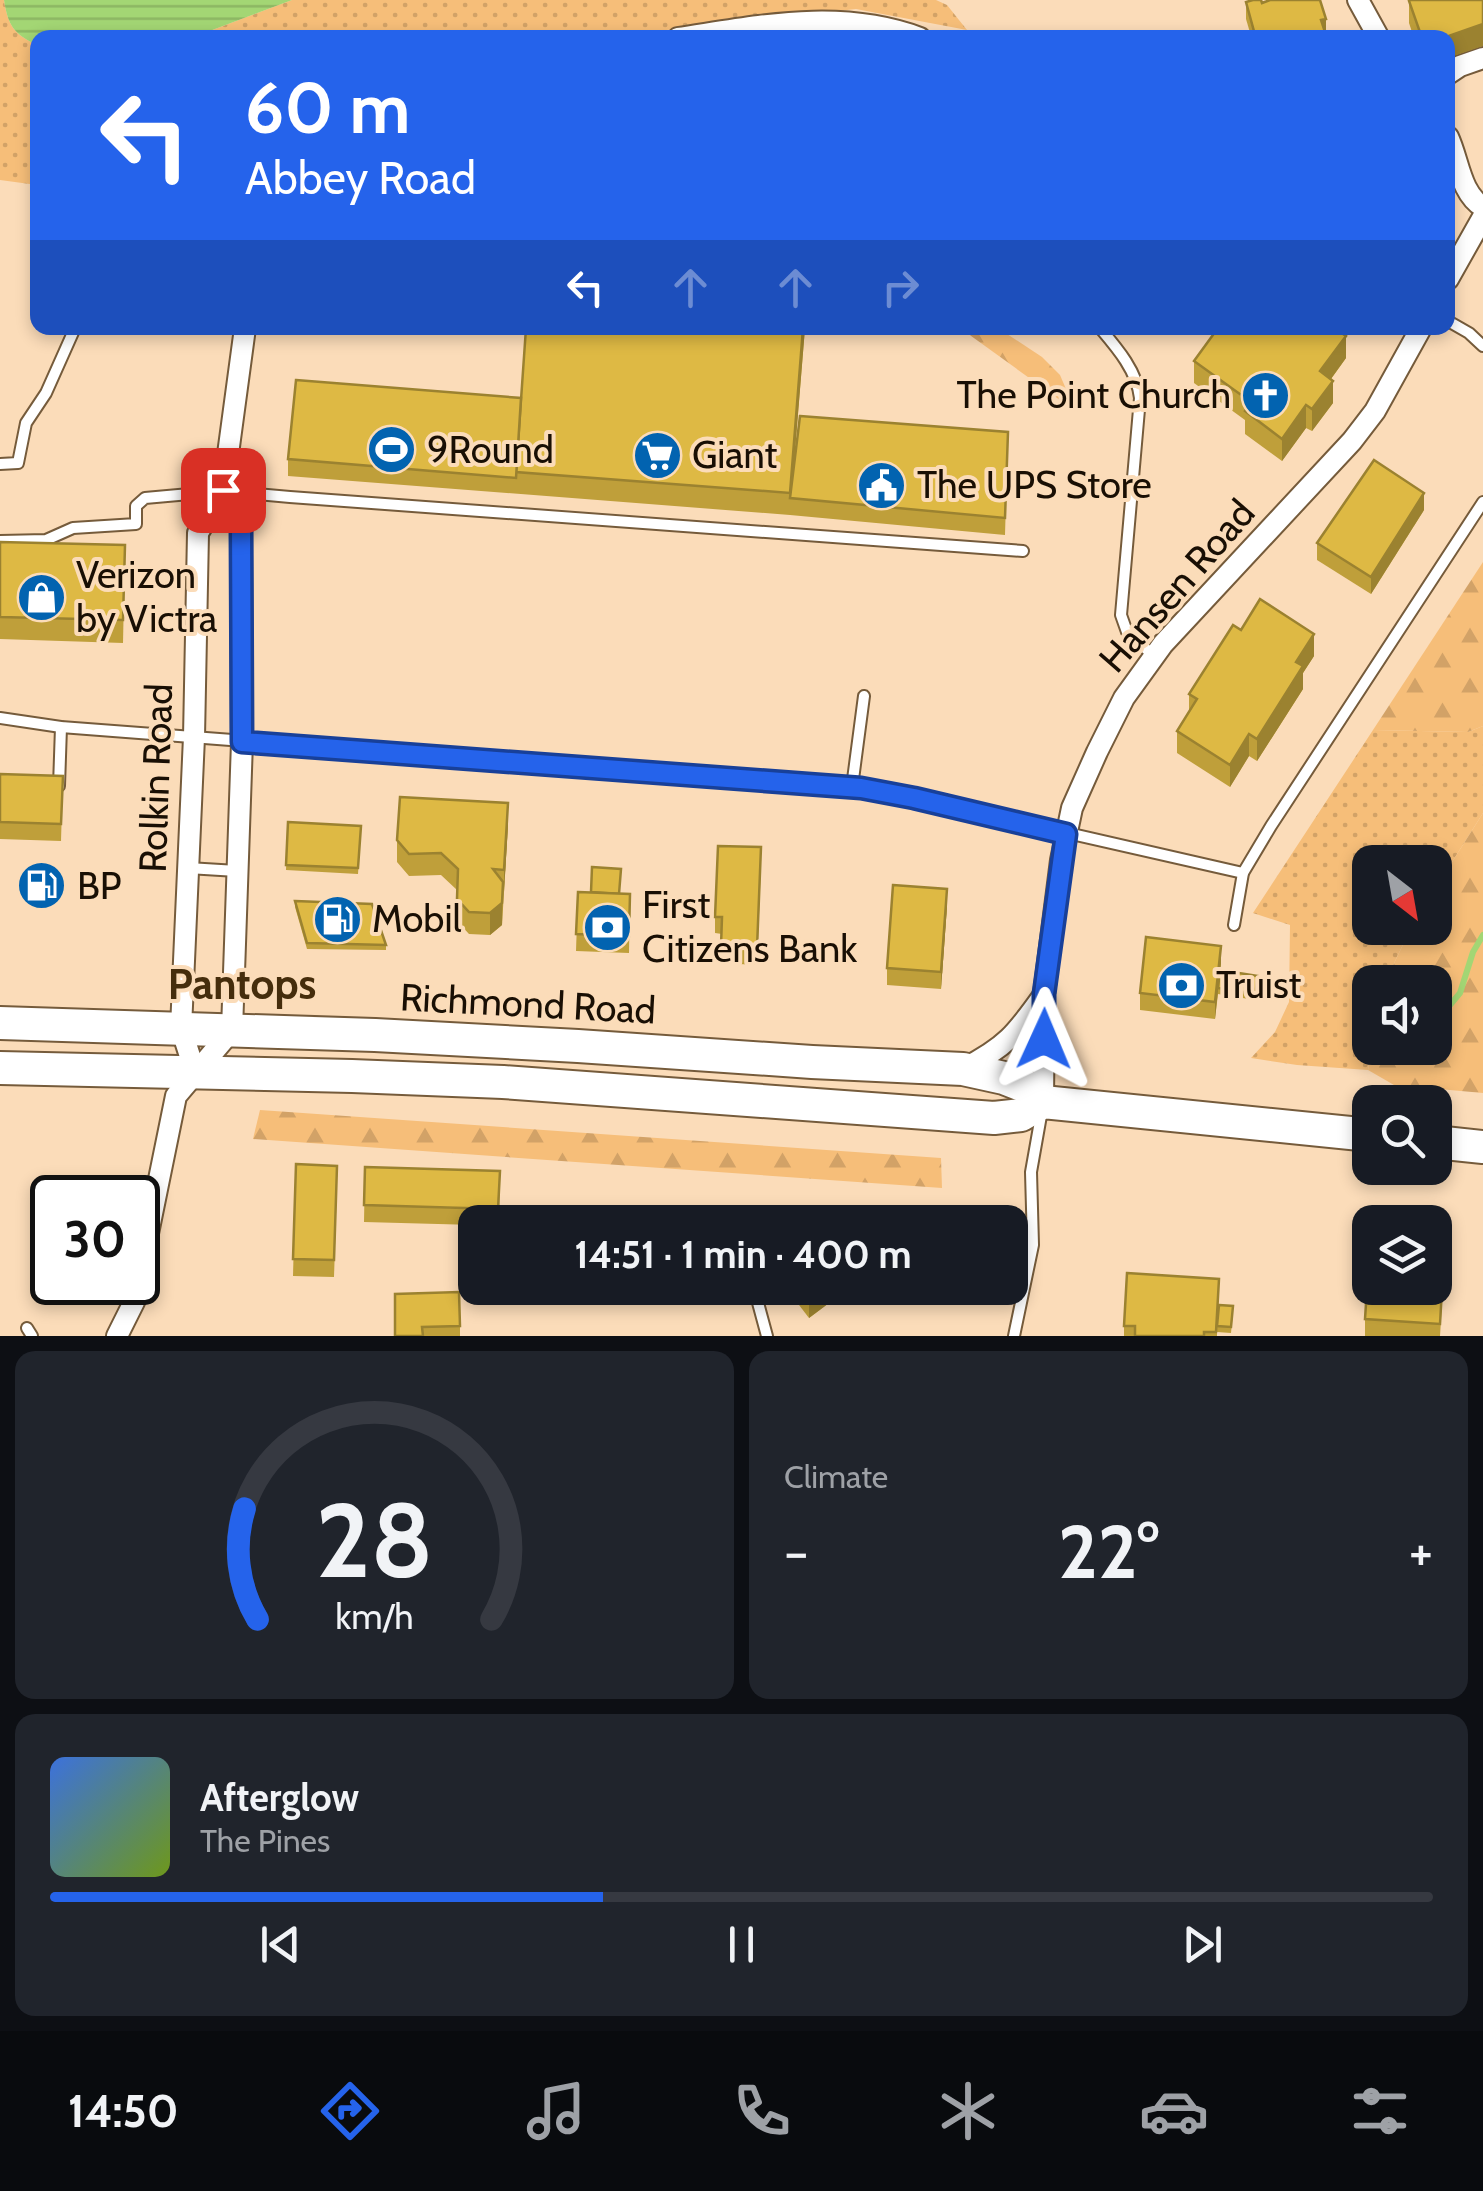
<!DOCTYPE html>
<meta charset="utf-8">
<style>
:root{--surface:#171b24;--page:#20242c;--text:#f1f3f6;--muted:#9ea1a6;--line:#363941;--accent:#2563eb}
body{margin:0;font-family:Cabin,sans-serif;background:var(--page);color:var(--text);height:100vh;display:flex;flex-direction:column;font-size:38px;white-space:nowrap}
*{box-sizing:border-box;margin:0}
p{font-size:32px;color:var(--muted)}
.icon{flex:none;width:55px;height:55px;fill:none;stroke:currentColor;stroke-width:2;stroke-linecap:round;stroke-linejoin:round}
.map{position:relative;height:1336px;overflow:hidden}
.side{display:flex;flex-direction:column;gap:15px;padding:15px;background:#0d0f14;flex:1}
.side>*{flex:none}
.guide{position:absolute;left:30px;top:30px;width:1425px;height:305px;border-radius:20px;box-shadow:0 5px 15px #0003;background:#2563eb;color:#fff;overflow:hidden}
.needle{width:65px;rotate:149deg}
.buttons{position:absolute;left:1352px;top:845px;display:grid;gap:20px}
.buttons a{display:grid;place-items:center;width:100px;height:100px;border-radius:20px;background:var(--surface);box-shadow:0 5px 15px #0003;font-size:50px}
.speed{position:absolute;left:30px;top:1175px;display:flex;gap:20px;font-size:50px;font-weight:700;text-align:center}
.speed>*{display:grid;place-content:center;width:130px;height:130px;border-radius:50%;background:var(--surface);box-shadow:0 5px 15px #0003;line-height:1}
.speed .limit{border:5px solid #111;border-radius:15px;background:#fff;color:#111}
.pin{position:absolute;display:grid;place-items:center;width:85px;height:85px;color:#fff;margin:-42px;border-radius:20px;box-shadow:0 5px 15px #0006}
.me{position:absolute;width:110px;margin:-55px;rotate:1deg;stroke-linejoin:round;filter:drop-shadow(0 0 8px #0008)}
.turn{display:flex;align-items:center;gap:35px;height:210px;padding:0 50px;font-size:45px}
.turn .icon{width:130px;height:130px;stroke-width:2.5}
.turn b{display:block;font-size:70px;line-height:85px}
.lanes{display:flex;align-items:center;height:95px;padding:0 50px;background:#0003;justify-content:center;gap:50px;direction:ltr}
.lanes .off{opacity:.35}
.big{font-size:75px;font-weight:700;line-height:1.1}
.side .card{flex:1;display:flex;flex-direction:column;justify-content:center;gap:15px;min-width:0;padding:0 35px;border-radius:20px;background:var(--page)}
.side .dial{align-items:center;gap:0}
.dial svg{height:260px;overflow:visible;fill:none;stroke:var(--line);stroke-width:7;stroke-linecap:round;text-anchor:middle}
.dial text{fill:var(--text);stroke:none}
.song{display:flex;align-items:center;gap:30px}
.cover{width:120px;height:120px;border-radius:15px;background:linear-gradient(135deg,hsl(220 70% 55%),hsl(80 70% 35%))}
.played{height:10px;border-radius:5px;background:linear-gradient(90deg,var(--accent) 40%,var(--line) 40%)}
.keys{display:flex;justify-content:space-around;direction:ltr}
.heat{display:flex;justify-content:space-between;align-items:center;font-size:55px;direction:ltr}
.side .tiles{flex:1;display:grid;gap:15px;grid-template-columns:1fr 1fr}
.card:last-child{grid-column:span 2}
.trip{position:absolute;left:458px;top:1205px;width:570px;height:100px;border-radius:20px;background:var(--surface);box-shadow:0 5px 15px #0003;font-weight:700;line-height:100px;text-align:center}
.tabs{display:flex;height:160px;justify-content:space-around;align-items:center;background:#090b0e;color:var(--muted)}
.tabs .icon{width:70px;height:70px}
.tabs .current{color:var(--accent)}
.tabs b{font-size:45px;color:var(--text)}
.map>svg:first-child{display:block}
</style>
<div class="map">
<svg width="1483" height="1336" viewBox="0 0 1483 1336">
<defs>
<pattern id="grass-dots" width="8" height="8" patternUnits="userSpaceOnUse" patternTransform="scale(2.5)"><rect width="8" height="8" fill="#f6be79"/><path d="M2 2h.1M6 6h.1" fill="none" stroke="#d2a267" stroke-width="1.8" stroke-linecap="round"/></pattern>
<pattern id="forest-firs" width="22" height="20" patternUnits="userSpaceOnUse" patternTransform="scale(2.5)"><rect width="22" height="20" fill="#f6be79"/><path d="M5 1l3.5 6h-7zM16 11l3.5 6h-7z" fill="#d2a267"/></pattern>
<pattern id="water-rules" width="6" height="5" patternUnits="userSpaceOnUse" patternTransform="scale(2.5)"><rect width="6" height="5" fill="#a3d674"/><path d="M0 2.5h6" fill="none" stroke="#8cb663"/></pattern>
</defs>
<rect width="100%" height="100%" fill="#fbdcb9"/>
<g fill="url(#grass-dots)">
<path d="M0,0H4C8,26 14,34 37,45V185L0,180Z"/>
<path d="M292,0H936L947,5L967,30L856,9L594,38H168L207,32Z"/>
<path d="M1483,726V813L1435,889V862H1370V928H1411L1385,982H1370L1371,1048L1368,1070L1297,1065L1251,1058L1275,1032L1289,1002L1290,925L1253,913L1373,730L1468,732Z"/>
</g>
<g fill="url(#forest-firs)">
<path d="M960,328H998L1042,357L1060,375L1066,389L1064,403Z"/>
<path d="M1483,562V726L1468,732L1373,730Z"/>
<path d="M1483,813V1093L1394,1085L1368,1070L1371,1048H1435V982H1385L1411,928H1435V889Z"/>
<path d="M260,1110L941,1158L942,1188L253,1139Z"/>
</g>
<path fill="url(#water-rules)" d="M4,0H292L207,32L174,37L38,38L37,45C14,34 8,26 4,0Z"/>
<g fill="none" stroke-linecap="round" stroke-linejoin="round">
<path stroke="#a3d674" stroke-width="6" d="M1435,1023L1460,993L1473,952L1483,935"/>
<defs>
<g id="service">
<path d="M1448,321L1469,333L1483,346"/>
<path d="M1100,328C1117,348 1137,371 1140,398L1121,615L1127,632L1154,656"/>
<path d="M0,464L18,463L26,423L46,393L75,328"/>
<path d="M0,541L46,540L73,528L136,524V506L145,498L223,491L290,497L1023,551"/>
<path d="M0,718L61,727L861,788L914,798L1243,873"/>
<path d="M59,786L61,727"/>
<path d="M852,787L864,696"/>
<path d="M188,868L237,871"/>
<path d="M1234,925L1243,873L1271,826L1483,502"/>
<path d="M754,1288L767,1336"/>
<path d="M27,1328L32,1336"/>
<path d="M1014,1336L1033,1245L1031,1172L1042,1110"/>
</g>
<g id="minor">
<path d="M1358,0L1379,38"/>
<path d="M678,38C759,26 840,8 920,38"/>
<path d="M1448,74L1460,66L1483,58"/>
<path d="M1448,137C1459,160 1460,193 1483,207"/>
<path d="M1448,279L1483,217"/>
<path d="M963,1069C1006,1047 1016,1034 1043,996"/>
<path d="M195,1072L181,1028L194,737L198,533L223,491L245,328"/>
<path d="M1043,1102L1044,994L1061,860L1072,808L1097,752L1124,698L1163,644L1352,441L1375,411L1421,328"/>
<path d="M117,1336L134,1302L176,1096L232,1030L242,742L241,525L223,491"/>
</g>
<g id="trunk">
<path d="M0,1023L375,1035L578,1046L812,1062L963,1069L1004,1078L1027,1087L1043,1102"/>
<path d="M0,1068L352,1076L503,1082L994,1118L1021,1115L1043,1102L1370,1135"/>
<path d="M1435,1142L1483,1147"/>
</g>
</defs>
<use href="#service" stroke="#755b3b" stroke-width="14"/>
<use href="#minor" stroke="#755b3b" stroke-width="24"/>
<use href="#trunk" stroke="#755b3b" stroke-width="36"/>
<use href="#service" stroke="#fff" stroke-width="10"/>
<use href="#minor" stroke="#fff" stroke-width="20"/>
<use href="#trunk" stroke="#fff" stroke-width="32"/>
</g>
<g fill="#bf9f3a">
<path d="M1320,0L1251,36L1246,19V2Z"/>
<path d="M1409,1L1448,38H1414L1409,23Z"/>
<path d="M805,328L794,464L1008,432L1005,535L790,515L288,476V459L521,398Z"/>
<path d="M1346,358L1331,379L1333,403L1312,431L1306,428L1282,461L1245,434V420L1194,383V361Z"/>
<path d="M1424,510L1371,594L1317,560V543Z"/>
<path d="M0,542L125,545L123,643L0,639Z"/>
<path d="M1241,630L1314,656L1303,673V689L1257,761L1249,756L1230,787L1177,753V731L1189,711V694Z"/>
<path d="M0,774L63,776L61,841L0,839Z"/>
<path d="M288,822L361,826L358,874L286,870Z"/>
<path d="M508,825L502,925L490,935L469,934L457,921V890L441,875L409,876L397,862V840Z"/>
<path d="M761,864L757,965L721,963L722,934L715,933V917Z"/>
<path d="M578,892L630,894L629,953L576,951Z"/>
<path d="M295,901L386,945V950L307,949L295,907Z"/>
<path d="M947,906L941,989L887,985V968Z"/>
<path d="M1221,963L1220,971L1258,982L1255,1000L1218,994L1215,1019L1140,1010V993Z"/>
<path d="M296,1164L337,1183L334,1277L293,1276Z"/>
<path d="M365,1167L500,1171L499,1222H475V1225L364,1222Z"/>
<path d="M1444,1270L1440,1336H1365V1319Z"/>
<path d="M786,1288H841V1294L809,1318Z"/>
<path d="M395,1294L460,1326V1336H395Z"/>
<path d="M1219,1305L1233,1312L1231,1333L1217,1332V1336H1124V1326Z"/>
</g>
<g fill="#9b8230">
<path d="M1326,19V36L1321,20Z"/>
<path d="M1483,24V46L1448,58V38H1443Z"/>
<path d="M803,328H805L791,498H790V515V493Z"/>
<path d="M1346,336V358L1320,394V371Z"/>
<path d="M1333,381V403L1312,431V409Z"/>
<path d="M1306,405V428L1282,461V439Z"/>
<path d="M1424,493V510L1371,594V577Z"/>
<path d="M1314,634V656L1303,673V689L1257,761V739L1296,662Z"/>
<path d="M1249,734V756L1230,787V765Z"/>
<path d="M508,803V825L504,892V870Z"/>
<path d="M503,882L502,925L490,935V913Z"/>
<path d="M947,889V906L941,989V972Z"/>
<path d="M1221,946V963L1215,1019V1002Z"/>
<path d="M827,1288H841V1294L809,1318V1301Z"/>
</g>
<g fill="#deb944" stroke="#9b8230" stroke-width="2.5">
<path d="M1253,0H1261L1262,3L1270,0H1320L1326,19L1321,20L1327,38H1250L1255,35L1246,2Z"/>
<path d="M1411,0H1483V24L1443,38H1422L1409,1Z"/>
<path d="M526,328H803L790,493L516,472Z"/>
<path d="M1218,328H1334L1346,336L1320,371L1333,381L1312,409L1306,405L1282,439L1245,411L1251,402L1194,361Z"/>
<path d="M296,380L521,398L516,478L288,459Z"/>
<path d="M800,416L1008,432L1005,518L790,498Z"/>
<path d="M1374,460L1424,493L1371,577L1317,543Z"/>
<path d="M0,542L125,545L123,620L0,617Z"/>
<path d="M1260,599L1314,634L1296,662L1303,666L1257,739L1249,734L1230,765L1177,731L1197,699L1189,694L1233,625L1241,630Z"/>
<path d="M0,774L63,776L61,824L0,822Z"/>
<path d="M400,797L508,803L504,870L493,869L503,882L502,903L490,913L469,912L457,899L458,869L441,853L409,854L397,840Z"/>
<path d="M288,822L361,826L358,868L286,865Z"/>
<path d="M718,846L761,847L757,948L721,946L722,917H715Z"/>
<path d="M592,867L621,869L619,894L591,892Z"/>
<path d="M893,885L947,889L941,972L887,968Z"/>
<path d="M578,892L630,894L629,936L576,934Z"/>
<path d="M295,901L372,904L386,945L307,943Z"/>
<path d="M1146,937L1221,946L1215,1002L1140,993Z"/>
<path d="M1220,970L1258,976L1255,994L1218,988Z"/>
<path d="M296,1164L337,1166L334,1260L293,1259Z"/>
<path d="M365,1167L500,1171L498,1209L364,1205Z"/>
<path d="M1370,1243V1288H1435V1247H1438L1444,1254L1440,1324L1365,1319Z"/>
<path d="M1127,1273L1219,1279L1216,1332H1204V1336H1135V1326H1124Z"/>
<path d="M799,1288H827L809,1301Z"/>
<path d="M459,1292L460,1326L422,1327L423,1336H395V1294Z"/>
<path d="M1219,1305L1233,1306L1231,1327L1217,1326Z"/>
</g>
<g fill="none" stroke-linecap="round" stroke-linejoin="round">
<defs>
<path id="route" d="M223,490L241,525L242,742L861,788L914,798L1066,834L1044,994V1039"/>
</defs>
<use href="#route" stroke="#184099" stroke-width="25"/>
<use href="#route" stroke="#2563eb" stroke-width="18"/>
</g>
<defs>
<symbol id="church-disc" viewBox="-11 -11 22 22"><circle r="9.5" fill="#0263b0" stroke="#fbdcb9"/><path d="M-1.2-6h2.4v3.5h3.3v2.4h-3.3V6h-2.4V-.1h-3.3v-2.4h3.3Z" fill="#fff"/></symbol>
<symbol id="stadium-disc" viewBox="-11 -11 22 22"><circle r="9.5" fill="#0263b0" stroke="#fbdcb9"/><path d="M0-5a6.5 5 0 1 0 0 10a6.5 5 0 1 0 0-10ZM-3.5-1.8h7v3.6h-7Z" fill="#fff"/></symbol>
<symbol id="supermarket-disc" viewBox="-11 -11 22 22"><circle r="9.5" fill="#0263b0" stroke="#fbdcb9"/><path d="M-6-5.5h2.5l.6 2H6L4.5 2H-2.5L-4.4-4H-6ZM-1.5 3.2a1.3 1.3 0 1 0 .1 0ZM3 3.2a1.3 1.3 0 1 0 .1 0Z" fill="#fff"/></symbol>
<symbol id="civic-disc" viewBox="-11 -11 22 22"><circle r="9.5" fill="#0263b0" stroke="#fbdcb9"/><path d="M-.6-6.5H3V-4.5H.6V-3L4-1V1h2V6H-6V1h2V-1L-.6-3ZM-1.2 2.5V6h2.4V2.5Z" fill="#fff"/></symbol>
<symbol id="shop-disc" viewBox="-11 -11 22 22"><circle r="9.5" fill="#0263b0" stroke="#fbdcb9"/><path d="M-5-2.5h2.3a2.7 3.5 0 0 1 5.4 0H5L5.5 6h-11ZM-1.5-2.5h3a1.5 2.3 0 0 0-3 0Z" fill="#fff"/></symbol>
<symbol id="fuel-disc" viewBox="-11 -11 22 22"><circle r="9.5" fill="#0263b0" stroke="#fbdcb9"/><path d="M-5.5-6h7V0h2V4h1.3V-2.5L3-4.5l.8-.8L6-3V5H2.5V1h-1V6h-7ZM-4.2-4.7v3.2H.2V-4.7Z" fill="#fff"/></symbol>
<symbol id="bank-disc" viewBox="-11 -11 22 22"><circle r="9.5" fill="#0263b0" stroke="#fbdcb9"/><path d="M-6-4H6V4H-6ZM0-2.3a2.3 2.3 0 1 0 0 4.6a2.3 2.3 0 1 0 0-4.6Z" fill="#fff"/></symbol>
</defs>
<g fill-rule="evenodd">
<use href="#church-disc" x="1238" y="368" width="55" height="55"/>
<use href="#stadium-disc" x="364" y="422" width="55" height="55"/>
<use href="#supermarket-disc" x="630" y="428" width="55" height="55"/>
<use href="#civic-disc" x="854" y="458" width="55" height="55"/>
<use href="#shop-disc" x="14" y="570" width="55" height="55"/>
<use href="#fuel-disc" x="14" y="858" width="55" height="55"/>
<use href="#fuel-disc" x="310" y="892" width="55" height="55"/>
<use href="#bank-disc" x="580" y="900" width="55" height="55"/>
<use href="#bank-disc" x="1154" y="958" width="55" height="55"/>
</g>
<g text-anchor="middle" stroke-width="8" stroke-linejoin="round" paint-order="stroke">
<g font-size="38" fill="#190f04" stroke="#fbdcb9" text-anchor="start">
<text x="1231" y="408" text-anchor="end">The Point Church</text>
<text x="427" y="463">9Round</text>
<text x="692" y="468">Giant</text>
<text x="917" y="498">The UPS Store</text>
<text x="76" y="588">Verizon<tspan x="76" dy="44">by Victra</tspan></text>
<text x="77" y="899">BP</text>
<text x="642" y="918">First<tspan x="642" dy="44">Citizens Bank</tspan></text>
<text x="372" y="932">Mobil</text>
<text x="1216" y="998">Truist</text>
</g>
<g font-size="38" fill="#190f04" stroke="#fbdcb9">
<text transform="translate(1177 586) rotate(-49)" y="13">Hansen Road</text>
<text transform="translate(156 778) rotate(-88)" y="13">Rolkin Road</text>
<text transform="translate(528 1004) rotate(3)" y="13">Richmond Road</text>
</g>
<g font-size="42" font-weight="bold" fill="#452d0c" stroke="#fbdcb9">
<text x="242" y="999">Pantops</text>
</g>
</g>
</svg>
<div class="buttons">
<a><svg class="needle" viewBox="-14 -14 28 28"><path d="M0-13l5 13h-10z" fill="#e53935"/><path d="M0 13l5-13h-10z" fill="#9ea1a6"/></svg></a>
<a><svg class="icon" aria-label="sound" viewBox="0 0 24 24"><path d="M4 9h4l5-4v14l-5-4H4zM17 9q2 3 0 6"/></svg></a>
<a><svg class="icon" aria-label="search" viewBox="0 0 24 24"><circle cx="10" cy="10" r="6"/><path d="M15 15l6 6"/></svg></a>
<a><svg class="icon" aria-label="layers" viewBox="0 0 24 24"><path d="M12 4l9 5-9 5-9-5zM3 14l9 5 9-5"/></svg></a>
</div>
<div class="speed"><div class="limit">30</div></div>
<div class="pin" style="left:223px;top:490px;background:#d93025"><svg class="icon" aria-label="arrive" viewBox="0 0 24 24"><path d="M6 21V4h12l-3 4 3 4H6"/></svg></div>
<svg class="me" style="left:1044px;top:1039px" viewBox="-20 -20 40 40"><path d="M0-17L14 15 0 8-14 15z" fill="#2563eb" stroke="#fff" stroke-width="4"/></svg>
<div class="trip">14:51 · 1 min · 400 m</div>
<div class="guide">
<div class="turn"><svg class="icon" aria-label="left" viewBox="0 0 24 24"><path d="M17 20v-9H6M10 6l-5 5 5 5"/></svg><div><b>60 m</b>Abbey Road</div></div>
<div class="lanes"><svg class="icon" aria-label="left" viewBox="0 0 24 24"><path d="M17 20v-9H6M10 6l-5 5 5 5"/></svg><svg class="icon off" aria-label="ahead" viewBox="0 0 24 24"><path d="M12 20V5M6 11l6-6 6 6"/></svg><svg class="icon off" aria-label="ahead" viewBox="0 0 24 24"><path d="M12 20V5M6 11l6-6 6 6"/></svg><svg class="icon off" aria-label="right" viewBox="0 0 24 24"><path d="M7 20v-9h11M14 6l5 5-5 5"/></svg></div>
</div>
</div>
<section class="side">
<div class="tiles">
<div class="card dial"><svg viewBox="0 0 100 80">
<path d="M14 69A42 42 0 1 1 86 69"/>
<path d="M14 69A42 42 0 0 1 10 35" stroke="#2563eb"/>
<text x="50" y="56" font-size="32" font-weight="700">28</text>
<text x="50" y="72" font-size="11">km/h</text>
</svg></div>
<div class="card"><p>Climate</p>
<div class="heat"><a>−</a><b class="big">22°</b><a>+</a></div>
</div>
<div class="card">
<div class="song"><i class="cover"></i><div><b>Afterglow</b><p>The Pines</p></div></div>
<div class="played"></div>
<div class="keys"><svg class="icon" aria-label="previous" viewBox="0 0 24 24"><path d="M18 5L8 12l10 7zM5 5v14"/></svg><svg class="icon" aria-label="pause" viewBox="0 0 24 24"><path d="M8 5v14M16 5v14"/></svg><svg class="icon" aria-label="next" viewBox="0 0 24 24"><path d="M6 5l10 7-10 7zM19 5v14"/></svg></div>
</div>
</div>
</section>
<nav class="tabs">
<b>14:50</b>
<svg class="icon current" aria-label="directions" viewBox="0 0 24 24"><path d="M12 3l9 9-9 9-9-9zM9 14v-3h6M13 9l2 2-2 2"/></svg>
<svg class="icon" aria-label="music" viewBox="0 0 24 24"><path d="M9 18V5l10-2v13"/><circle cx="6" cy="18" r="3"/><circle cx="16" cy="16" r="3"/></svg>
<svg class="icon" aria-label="phone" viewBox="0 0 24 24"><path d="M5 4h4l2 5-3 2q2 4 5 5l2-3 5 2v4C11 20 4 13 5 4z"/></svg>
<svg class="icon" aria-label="climate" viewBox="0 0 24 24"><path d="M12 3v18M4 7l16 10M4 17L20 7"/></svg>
<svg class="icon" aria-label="car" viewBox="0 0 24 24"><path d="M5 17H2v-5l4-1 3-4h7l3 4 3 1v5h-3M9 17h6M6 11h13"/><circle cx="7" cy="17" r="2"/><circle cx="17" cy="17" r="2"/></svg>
<svg class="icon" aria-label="filters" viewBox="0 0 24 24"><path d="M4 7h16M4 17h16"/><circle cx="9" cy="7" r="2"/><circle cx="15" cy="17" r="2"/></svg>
</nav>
